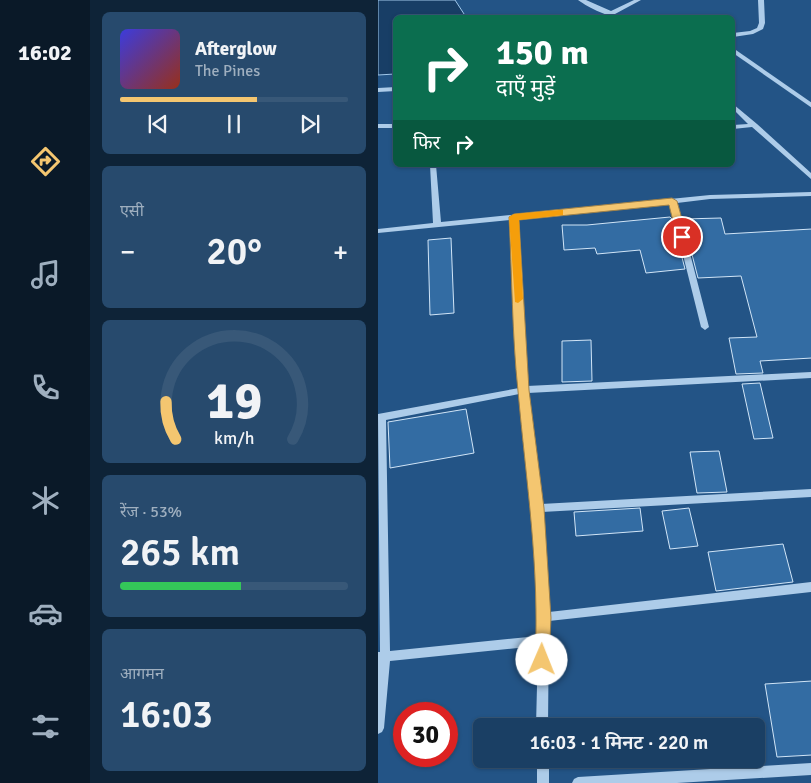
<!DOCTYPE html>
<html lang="hi">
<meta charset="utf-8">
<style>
:root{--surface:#1a3f64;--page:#274a6d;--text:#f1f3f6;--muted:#9fafbf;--line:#385878;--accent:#f4c670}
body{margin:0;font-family:Signika,"Noto Sans Devanagari",sans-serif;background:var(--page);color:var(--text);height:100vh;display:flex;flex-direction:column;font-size:19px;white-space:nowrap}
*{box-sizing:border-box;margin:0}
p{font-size:16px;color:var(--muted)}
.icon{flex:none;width:28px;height:28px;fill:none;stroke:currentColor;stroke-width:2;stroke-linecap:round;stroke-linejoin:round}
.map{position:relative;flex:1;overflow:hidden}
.sheet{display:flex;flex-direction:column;gap:12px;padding:12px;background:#0e2337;width:288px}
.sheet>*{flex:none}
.guide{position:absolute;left:15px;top:15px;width:342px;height:152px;border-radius:8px;box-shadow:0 1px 4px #0004,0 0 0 1px var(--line);background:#0b6e4f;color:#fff;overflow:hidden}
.speed{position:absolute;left:15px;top:702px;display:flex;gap:10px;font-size:25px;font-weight:700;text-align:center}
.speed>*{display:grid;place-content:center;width:65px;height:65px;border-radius:50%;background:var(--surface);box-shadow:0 1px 4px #0004,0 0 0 1px var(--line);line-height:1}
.speed .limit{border:8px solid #d22;background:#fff;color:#111}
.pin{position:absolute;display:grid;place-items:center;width:42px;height:42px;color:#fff;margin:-21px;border:2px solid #fff;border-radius:50%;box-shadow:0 1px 5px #0007}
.me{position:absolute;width:55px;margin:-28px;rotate:1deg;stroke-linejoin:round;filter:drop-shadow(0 0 4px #0008)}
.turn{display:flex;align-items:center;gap:18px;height:105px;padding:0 20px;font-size:22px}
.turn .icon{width:65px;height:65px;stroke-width:2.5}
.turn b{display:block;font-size:35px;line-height:42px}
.then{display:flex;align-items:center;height:48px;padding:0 20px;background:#0003;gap:10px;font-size:19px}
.big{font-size:38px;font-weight:600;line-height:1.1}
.sheet .widget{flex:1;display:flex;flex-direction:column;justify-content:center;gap:8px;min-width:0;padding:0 18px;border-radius:8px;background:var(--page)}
.sheet .dial{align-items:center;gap:0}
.dial svg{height:130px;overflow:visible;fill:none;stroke:var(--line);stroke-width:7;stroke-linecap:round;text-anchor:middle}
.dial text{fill:var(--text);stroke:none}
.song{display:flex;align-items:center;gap:15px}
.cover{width:60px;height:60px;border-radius:8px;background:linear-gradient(135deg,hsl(240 70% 55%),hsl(10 70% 35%))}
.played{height:5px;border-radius:2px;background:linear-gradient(90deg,var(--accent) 60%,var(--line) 60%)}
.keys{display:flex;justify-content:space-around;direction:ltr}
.heat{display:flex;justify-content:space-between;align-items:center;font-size:28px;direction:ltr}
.charge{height:8px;border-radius:4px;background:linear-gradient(90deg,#34c759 53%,var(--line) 0)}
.trip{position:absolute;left:95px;top:718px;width:292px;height:50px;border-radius:8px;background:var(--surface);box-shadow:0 1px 4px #0004,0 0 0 1px var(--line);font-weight:600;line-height:50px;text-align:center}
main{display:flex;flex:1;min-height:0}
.tabs{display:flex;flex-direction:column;width:90px;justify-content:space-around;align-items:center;background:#0a1928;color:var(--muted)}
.tabs .icon{width:35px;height:35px}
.tabs .selected{color:var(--accent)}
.tabs b{font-size:22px;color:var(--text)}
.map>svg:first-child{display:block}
</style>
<main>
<nav class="tabs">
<b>16:02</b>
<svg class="icon selected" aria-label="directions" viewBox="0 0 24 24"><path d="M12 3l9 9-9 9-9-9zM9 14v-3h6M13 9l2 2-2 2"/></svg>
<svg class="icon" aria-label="music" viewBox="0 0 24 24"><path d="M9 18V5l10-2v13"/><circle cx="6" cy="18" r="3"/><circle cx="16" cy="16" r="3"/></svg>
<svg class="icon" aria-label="phone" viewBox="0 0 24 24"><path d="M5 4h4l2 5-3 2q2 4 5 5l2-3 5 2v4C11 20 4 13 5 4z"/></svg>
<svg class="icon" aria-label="climate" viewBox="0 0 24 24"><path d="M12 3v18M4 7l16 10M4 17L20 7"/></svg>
<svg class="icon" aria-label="car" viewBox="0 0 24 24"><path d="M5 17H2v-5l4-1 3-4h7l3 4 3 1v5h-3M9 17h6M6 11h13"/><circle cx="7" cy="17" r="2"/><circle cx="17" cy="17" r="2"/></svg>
<svg class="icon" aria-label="filters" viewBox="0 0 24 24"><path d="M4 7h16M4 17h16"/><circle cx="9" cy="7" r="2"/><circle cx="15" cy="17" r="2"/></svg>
</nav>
<section class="sheet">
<div class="widget">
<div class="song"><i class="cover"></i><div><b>Afterglow</b><p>The Pines</p></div></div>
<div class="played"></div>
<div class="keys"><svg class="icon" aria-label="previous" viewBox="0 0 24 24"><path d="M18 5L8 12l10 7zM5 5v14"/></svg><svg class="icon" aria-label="pause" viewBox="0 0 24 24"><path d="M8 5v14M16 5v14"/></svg><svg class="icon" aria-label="next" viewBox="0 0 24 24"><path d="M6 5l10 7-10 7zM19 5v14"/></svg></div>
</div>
<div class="widget"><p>एसी</p>
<div class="heat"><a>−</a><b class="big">20°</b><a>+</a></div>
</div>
<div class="widget dial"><svg viewBox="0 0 100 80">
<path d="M14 69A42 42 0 1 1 86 69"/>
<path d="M14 69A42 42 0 0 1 8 46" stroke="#f4c670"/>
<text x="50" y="56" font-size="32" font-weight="700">19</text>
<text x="50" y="72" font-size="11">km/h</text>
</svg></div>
<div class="widget"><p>रेंज · 53%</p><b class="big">265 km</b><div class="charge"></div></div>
<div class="widget"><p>आगमन</p><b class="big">16:03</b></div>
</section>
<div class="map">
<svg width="434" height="783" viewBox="0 0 434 783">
<rect width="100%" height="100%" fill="#235486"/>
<path fill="#183e66" stroke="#a1c8ea" d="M0,0H77L88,17L18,18L17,74L0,75Z"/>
<g fill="#336ca3" stroke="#d1e5f7">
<path d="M292,217L294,219L307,269L268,273L262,250L219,254L217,248L186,250L184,225H209Z"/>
<path d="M343,218L347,234L434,229V358L382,361L385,373L358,374L351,338L379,337L363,276L320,278L305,219Z"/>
<path d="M73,238L76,313L52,315L50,240Z"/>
<path d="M213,340L214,381L184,382V341Z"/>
<path d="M382,383L395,438L376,439L364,384Z"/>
<path d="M88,409L96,453L12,468L10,422Z"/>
<path d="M341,451L349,492L319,493L312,452Z"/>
<path d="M262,508L265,531L198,536L196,512Z"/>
<path d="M311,508L320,546L292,549L284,511Z"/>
<path d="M405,544L415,582L338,591L330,552Z"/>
<path d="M434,681V755L399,757L387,684Z"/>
</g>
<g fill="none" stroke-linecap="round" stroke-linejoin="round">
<g fill="#adcce9" fill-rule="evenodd">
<path d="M200,0H208L233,11L256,0H263L237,14L245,18C232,18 211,8 200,0Z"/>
<path d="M380,0H386L387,23L385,29L375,34L355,37V33L372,31L379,28L381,23Z"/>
<path d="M355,48L434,103V108L355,53Z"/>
<path d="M18,87V91L0,92V88Z"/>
<path d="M355,104L379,124L434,174V180L374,127L355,129V125L370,124L355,109Z"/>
<rect x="0" y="124" width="18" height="4"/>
<path d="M52,165H58L63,222L332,195L434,192V196L332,199L299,203L331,327L327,330L323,327L292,203L140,219L149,386L434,372V378L150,393L163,504L434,489V497L164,512L171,612L434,582V592L171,621L170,726H158L160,646L12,661L6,728L4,732L0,734V652H2L0,414L141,388L132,220L0,233V229L55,223ZM141,394L154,508L161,617L160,636L12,651L8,420Z"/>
<rect x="159" y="759" width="12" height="24"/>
<path d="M434,763V775L299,783H194L196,779L200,777Z"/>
</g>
</g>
<path fill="#f4c670" stroke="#9f8149" d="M294,198L299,201L309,237L304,240L299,237L291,205L141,220L151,390L166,508L173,618L171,660L169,664L164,666L159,664L157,660C162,569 148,481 140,391C134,334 134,275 131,217L136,214Z"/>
<path fill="#f59e0b" d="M181,210H185V215L141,220L145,299L140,303L137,302L131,217L136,214Z"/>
</svg>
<div class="speed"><div class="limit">30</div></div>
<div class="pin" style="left:304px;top:237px;background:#d93025"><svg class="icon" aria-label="arrive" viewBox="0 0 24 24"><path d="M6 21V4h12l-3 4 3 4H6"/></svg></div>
<svg class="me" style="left:164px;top:660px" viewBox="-20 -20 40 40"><circle r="19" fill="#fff"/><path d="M0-13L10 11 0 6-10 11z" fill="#f4c670"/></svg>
<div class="trip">16:03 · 1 मिनट · 220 m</div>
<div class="guide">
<div class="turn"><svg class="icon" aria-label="right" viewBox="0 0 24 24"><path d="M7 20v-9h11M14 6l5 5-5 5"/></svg><div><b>150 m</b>दाएँ मुड़ें</div></div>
<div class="then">फिर<svg class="icon" aria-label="right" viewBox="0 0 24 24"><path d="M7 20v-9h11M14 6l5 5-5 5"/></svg></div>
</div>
</div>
</main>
